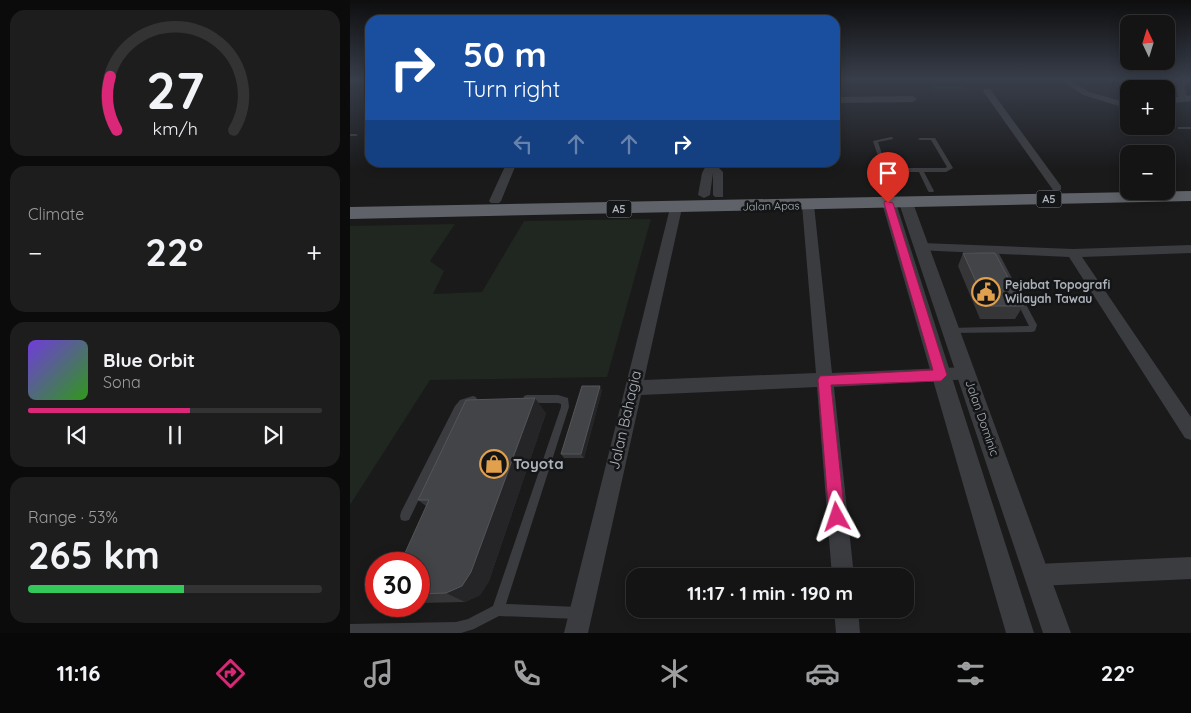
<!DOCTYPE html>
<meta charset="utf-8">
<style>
:root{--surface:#141414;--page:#1d1d1d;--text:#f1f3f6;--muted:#9d9ea0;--line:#333334;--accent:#db2777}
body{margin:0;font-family:Quicksand,sans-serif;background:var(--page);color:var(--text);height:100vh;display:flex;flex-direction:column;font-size:19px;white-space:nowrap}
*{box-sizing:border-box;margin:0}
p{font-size:16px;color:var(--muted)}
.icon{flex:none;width:28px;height:28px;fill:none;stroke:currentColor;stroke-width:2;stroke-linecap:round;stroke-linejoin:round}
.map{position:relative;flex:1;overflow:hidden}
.drawer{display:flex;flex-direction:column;gap:10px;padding:10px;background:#0b0b0b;width:350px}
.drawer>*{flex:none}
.top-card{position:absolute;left:15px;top:15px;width:475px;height:152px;border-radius:15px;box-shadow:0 2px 12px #0003,0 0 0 1px var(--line);background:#1a4fa0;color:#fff;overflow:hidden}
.needle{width:32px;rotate:356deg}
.tools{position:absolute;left:770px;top:15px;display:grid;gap:10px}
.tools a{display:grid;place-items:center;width:55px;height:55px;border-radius:10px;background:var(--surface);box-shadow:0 2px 12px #0003,0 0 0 1px var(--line);font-size:25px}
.speed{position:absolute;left:15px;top:552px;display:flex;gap:10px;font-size:25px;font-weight:700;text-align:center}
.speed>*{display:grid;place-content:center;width:65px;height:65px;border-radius:50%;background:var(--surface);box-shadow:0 2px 12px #0003,0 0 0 1px var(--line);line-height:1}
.speed .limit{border:8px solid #d22;background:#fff;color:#111}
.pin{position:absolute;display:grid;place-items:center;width:42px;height:42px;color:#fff;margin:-51px -21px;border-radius:50% 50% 50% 0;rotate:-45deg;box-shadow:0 0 5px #0007}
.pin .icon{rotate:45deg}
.me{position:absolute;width:55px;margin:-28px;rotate:355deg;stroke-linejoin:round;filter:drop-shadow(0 0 4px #0008)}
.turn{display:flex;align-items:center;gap:18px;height:105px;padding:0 15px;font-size:22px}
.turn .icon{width:65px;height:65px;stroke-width:2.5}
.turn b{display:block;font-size:35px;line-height:42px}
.lanes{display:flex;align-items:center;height:48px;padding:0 15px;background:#0003;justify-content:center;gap:25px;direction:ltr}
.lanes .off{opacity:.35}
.big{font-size:38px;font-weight:800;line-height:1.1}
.drawer .card{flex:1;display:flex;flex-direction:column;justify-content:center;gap:8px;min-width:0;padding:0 18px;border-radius:15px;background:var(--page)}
.drawer .dial{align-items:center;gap:0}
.dial svg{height:130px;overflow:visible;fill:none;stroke:var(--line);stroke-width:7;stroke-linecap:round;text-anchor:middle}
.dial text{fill:var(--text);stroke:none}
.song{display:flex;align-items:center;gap:15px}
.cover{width:60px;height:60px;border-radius:8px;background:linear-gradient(135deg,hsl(260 70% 55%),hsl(110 70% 35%))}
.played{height:5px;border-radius:2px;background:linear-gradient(90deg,var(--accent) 55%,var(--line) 55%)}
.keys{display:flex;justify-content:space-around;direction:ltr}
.heat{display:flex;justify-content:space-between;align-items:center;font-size:28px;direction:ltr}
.charge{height:8px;border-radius:4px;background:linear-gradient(90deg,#34c759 53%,var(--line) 0)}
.trip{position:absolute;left:276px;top:568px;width:288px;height:50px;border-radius:15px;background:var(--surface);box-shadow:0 2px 12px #0003,0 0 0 1px var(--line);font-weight:800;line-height:50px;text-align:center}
.tabs{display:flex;height:80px;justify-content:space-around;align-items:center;background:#080808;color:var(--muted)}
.tabs .icon{width:35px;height:35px}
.tabs .selected{color:var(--accent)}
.tabs b{font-size:22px;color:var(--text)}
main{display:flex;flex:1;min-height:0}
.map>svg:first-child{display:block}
</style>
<main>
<section class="drawer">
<div class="card dial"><svg viewBox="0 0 100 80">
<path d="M14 69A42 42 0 1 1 86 69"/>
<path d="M14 69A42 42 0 0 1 10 36" stroke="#db2777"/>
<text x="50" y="56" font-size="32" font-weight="700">27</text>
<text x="50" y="72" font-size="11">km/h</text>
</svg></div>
<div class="card"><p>Climate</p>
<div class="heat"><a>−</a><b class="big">22°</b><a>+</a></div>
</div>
<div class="card">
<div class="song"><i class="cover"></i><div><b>Blue Orbit</b><p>Sona</p></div></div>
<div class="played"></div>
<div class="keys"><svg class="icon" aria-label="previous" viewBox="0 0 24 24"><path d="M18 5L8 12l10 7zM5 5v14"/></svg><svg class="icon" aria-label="pause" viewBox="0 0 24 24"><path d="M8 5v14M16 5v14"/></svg><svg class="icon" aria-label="next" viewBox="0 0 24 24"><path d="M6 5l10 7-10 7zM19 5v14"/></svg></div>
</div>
<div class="card"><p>Range · 53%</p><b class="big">265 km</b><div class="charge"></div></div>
</section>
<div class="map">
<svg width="841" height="633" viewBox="0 0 841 633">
<rect width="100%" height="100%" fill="#1a1a1b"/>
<g fill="#202620">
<path d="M579,82H612L619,92H584Z"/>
<path d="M301,219L257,377L80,380L0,505V226L105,224L80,261L94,271L83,294L132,292L174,221Z"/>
</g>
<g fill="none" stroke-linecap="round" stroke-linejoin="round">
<g fill="#3b3c40" fill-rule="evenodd">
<rect x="828" y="127" width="13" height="2"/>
<path d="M0,134H6L8,135L6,136H0Z"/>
<path d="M541,137L543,138V139L528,142L536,166L542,168H595L597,167L581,140H570L568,139L570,138H585L603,168L596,172H574L584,191L583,192H579L578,191L569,172H541L532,168L523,141Z"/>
<path d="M644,248L647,250L687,325L685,331L682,332L598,333L597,331L598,329L601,328L679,326L641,250Z"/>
<path d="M177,395H208L218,398L219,407L156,604L228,607L232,609L234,613L232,617L228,619L149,616L124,629L111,633H0V624L106,622L118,619L143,606L211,407V404L208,403H177L174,402L173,399L174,396Z"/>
<path d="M123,396L126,397L127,400L126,403L116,406L111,412L59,520L55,521L51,520L50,516L51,512L105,406L110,400Z"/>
</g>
<g fill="#3b3c40" fill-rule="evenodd">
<path d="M0,80H20V82L0,83Z"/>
<path d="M711,80H720L739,92L779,103V109L733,95Z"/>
<path d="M831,80H839L835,87L837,96L841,95V101L816,104V98L828,97L827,87Z"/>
<path d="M634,89H640L711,186V190H703L633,91Z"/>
<path d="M485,97L563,96L567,99L563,102L485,103Z"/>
<path d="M157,162H167L151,201L149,203H141L139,201Z"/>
<path d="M358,162H368V167L373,172V197H365L363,195V173L360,195L354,198L348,195L352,173Z"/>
<path d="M458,201L464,205L482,373L616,367L622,369L624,374L622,379L484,387L504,576H482L467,387L291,395L238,633H214L320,208L326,204L332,208L294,380L466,373L452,205Z"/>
<path d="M572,243L723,249L841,245V253L732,257L841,417V440L835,438L719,257L567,250L566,247Z"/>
<path d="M841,557V579L687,586L679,583L676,575L679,567L687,564Z"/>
<path d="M484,609H508L510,633H486Z"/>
</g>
<g fill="#3b3c40" fill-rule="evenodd">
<path d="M539,199L546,203L684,633H656L532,203Z"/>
<path d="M556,199L563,203L721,633H693L549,203Z"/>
</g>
<path fill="#5f6268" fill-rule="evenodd" d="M841,191V201L0,219V207Z"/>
</g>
<g fill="#363639">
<path d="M613,253L673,306L665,319H630L608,266Z"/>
<path d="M252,390L234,458H214L211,454Z"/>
<path d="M196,413L139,581L130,595L115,602L69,603V564L76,506L68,500Z"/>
</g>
<g fill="#252527">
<path d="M250,386L252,390L234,458L231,454Z"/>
<path d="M185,398L196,413L139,581L130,595L115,602L96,593Z"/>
</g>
<g fill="#434447" stroke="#535559">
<path d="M613,253H645L673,306H637Z"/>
<path d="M232,386H250L231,454H211Z"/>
<path d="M185,398L121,572L112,586L96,593L69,594V564H50L79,500H68L116,400Z"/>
</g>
<linearGradient id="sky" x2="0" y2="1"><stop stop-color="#0e0e0f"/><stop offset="0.47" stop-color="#383e4a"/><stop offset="1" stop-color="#383e4a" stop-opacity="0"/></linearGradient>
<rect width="841" height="169" fill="url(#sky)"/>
<path fill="#db2777" stroke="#8e194d" d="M535,201L543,203L597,375L591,381L481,385L495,517L493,523L487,525L482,523L479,517L468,380L470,376L583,370L534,203Z"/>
<defs>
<symbol id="civic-ring" viewBox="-11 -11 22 22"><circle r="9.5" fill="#141516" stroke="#e0a04c" stroke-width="1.5"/><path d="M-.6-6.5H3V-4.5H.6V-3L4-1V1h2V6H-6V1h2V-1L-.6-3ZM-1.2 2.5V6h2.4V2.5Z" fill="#e0a04c"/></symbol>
<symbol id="shop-ring" viewBox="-11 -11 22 22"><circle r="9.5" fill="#141516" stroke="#e0a04c" stroke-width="1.5"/><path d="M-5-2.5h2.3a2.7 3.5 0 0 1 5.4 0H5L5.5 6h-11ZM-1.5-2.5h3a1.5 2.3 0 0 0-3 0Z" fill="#e0a04c"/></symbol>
</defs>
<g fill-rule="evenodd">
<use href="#civic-ring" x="620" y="276" width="32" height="32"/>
<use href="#shop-ring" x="128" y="448" width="32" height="32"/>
</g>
<g text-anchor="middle" stroke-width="5" stroke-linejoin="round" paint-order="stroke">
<g fill="#141516" stroke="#7f8389" stroke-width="1">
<rect x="686.5" y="190.5" width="25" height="17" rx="4"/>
<rect x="256.5" y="200.5" width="25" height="17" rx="4"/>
</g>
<g font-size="11" font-weight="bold" fill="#adb2ba">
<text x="699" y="203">A5</text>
<text x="269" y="213">A5</text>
</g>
<g font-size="11" fill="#adb2ba" stroke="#141516">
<text transform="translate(421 206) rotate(-1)" y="4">Jalan Apas</text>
</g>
<g font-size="12" font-weight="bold" fill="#adb2ba" stroke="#141516" text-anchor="start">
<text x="655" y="289">Pejabat Topografi<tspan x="655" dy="14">Wilayah Tawau</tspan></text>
</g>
<g font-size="12" fill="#adb2ba" stroke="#141516">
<text transform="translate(632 418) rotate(71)" y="4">Jalan Dominic</text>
</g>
<g font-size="15" fill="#adb2ba" stroke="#141516">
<text transform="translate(275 420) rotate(-77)" y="5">Jalan Bahagia</text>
</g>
<g font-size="15" font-weight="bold" fill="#adb2ba" stroke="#141516" text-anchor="start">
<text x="163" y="469">Toyota</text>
</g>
</g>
</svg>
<div class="tools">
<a><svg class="needle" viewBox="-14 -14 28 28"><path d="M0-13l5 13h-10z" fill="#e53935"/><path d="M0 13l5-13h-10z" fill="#9d9ea0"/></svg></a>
<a>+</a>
<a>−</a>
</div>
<div class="speed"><div class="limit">30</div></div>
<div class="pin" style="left:538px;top:203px;background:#d93025"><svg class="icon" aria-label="arrive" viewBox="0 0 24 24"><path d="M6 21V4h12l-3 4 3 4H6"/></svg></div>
<svg class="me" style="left:487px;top:517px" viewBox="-20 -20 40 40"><path d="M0-17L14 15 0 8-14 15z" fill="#db2777" stroke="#fff" stroke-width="4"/></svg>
<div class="trip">11:17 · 1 min · 190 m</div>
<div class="top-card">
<div class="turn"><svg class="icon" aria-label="right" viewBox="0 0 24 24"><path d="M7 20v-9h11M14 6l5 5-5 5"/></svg><div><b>50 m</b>Turn right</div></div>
<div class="lanes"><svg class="icon off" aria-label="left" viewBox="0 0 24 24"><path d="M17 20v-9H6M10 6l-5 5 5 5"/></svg><svg class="icon off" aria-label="ahead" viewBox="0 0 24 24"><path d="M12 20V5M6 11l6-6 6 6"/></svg><svg class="icon off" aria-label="ahead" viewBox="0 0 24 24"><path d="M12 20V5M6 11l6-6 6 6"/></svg><svg class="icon" aria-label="right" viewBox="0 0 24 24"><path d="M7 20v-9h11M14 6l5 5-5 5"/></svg></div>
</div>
</div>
</main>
<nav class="tabs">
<b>11:16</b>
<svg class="icon selected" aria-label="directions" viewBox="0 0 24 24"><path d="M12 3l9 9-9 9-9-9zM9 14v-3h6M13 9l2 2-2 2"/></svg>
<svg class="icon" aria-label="music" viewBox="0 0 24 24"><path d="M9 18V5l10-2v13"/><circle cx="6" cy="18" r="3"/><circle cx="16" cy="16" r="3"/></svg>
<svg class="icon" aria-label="phone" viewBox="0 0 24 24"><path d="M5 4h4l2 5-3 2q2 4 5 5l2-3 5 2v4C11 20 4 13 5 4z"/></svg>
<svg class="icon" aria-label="climate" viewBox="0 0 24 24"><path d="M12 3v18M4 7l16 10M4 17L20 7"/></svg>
<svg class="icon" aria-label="car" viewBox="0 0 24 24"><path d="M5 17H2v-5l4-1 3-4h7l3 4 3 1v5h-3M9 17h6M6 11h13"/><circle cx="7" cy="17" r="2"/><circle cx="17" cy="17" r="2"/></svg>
<svg class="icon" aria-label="filters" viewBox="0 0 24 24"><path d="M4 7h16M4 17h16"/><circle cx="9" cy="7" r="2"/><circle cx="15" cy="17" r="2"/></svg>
<b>22°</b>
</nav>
